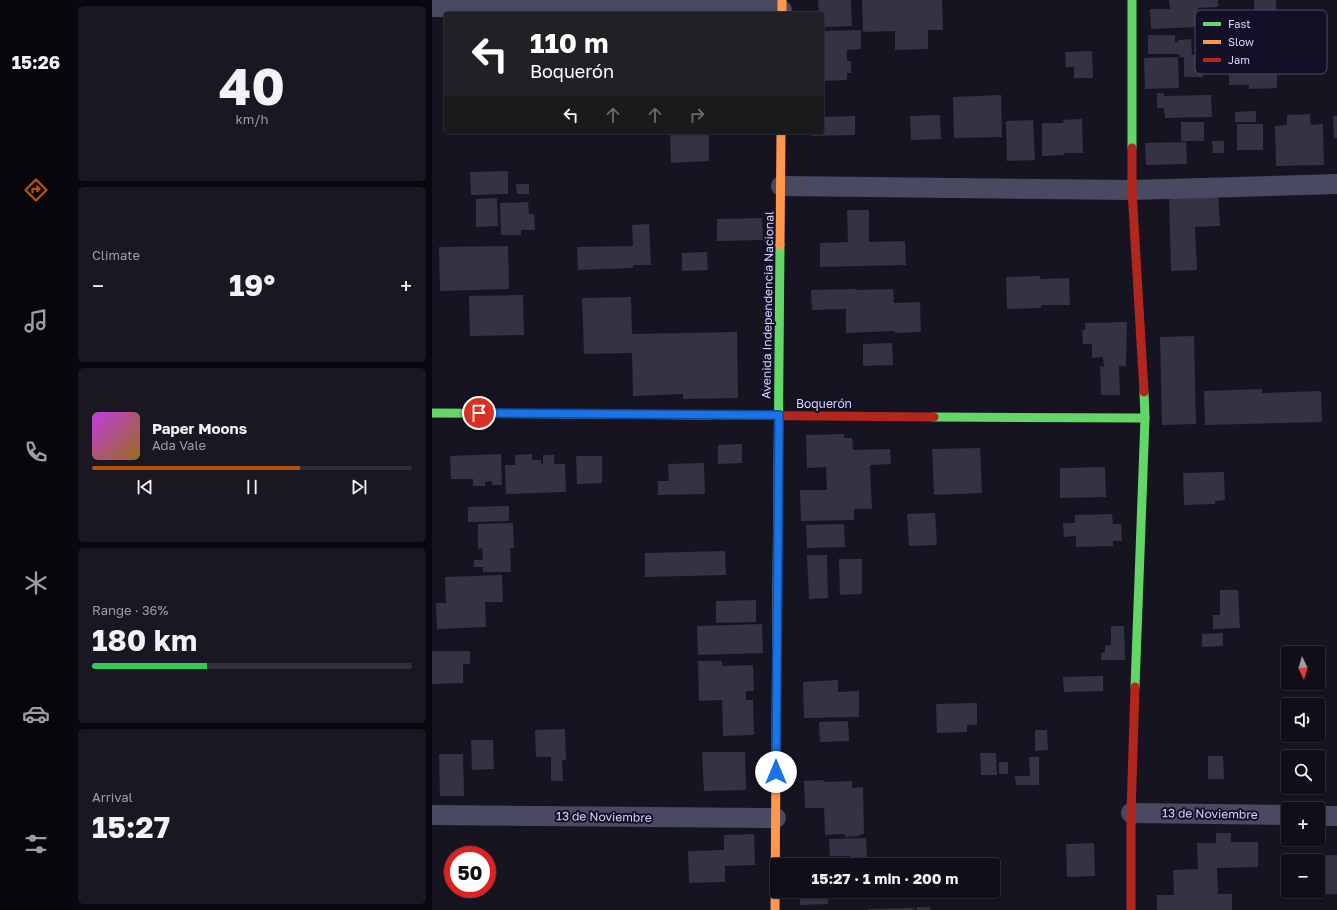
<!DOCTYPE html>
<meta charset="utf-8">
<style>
:root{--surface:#100f19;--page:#191822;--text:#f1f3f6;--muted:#9c9ca2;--line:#302f38;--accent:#b45309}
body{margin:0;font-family:"Golos Text",sans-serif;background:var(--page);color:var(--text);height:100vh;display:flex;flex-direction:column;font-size:15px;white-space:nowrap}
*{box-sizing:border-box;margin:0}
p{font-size:13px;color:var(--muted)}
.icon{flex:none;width:22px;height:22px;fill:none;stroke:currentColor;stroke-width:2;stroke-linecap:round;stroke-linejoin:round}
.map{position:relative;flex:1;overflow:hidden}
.side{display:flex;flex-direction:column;gap:6px;padding:6px;background:#09080e;width:360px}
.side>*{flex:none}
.hud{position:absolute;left:12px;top:12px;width:380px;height:122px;border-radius:4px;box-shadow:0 1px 3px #0004,0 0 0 1px var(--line);background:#202124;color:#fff;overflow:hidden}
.needle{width:26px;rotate:175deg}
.controls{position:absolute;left:849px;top:646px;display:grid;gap:8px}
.controls a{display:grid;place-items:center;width:44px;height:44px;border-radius:4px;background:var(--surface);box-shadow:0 1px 3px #0004,0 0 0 1px var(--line);font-size:20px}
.speed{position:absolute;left:12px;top:846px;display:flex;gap:8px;font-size:20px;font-weight:700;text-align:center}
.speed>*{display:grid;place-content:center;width:52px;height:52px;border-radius:50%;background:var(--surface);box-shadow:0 1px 3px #0004,0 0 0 1px var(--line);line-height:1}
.speed .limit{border:6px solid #d22;background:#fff;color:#111}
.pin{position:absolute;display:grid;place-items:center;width:34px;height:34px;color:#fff;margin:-17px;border:2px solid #fff;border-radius:50%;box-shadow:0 1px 4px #0007}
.me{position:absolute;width:44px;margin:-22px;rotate:0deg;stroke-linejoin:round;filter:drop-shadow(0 0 3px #0008)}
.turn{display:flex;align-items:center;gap:14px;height:84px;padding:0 20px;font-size:18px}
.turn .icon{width:52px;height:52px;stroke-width:2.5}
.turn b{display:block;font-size:28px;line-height:34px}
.lanes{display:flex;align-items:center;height:38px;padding:0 20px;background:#0003;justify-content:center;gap:20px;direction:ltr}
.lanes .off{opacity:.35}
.big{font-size:30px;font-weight:700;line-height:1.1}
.side .card{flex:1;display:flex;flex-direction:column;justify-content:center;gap:6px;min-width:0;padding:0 14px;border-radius:6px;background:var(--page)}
.side .dial{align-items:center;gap:0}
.dial b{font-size:52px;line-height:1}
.song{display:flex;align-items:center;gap:12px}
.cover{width:48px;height:48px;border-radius:6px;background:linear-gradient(135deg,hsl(290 70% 55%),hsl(40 70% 35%))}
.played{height:4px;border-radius:2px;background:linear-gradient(90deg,var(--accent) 65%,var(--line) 65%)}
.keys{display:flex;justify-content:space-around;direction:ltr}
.heat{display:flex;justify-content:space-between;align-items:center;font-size:22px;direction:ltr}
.charge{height:6px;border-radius:3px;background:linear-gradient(90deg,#34c759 36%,var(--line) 0)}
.trip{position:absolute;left:338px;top:858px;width:230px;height:40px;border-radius:4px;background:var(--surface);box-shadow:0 1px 3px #0004,0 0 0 1px var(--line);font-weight:700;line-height:40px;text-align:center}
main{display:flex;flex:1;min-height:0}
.tab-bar{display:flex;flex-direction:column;width:72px;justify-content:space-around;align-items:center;background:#06060a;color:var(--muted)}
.tab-bar .icon{width:28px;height:28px}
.tab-bar .selected{color:var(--accent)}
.tab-bar b{font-size:18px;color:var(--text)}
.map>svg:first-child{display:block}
</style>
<main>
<nav class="tab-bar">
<b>15:26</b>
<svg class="icon selected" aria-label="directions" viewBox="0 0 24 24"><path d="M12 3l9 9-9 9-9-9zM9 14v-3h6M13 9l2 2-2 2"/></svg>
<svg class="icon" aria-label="music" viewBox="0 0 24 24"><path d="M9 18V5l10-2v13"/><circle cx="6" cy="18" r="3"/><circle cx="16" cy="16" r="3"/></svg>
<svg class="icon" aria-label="phone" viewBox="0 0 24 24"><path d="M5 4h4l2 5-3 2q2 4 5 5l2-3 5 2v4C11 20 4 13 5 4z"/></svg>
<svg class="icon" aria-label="climate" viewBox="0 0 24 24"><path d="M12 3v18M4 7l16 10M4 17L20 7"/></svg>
<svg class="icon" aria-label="car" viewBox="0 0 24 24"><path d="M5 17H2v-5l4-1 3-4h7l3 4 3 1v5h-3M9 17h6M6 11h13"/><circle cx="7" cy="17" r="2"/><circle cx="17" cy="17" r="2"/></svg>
<svg class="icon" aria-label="filters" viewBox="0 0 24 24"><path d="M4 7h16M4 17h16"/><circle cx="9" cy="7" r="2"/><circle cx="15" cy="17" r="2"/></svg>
</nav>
<section class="side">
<div class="card dial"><b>40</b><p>km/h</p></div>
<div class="card"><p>Climate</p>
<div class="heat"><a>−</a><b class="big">19°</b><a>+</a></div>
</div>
<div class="card">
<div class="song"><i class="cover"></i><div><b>Paper Moons</b><p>Ada Vale</p></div></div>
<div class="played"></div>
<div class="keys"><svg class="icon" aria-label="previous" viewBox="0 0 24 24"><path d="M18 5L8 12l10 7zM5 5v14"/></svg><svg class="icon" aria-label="pause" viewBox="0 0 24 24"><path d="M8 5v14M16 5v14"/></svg><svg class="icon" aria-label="next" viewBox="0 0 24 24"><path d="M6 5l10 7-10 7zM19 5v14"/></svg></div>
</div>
<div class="card"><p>Range · 36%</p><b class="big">180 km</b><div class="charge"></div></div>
<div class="card"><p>Arrival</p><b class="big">15:27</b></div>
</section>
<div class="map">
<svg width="905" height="910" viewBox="0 0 905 910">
<rect width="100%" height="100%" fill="#161421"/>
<g fill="#343243">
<path d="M386,0H419L420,26L390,27V14H387Z"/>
<path d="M430,0H510L511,30H496V49L463,50V31L431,32Z"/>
<path d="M737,0H786V7L766,8V27L719,29L718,9H738Z"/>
<path d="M822,0H844L845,31L823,32Z"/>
<path d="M429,30V49L415,50V61H419V73H415V80L390,81V31Z"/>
<path d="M716,35H743V42H746V40L759,39L760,55H771V77H752V57H748L747,54H716Z"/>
<path d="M660,51L661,78H642V67H634L633,52Z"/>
<path d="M746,57L747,88L713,89L712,58Z"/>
<path d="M816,69V72L845,71V88L817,89V85H797V70Z"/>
<path d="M725,93H732V96L779,95L780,117L733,118L732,108H725Z"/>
<path d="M569,95L570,137L522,138L521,97Z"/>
<path d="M824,111V122H803V112Z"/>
<path d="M878,114L879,125L891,124L892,165L844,166L843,126L855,125V115Z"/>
<path d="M508,115L509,139L479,140L478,116Z"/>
<path d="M423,116V135L379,136V132H390V117Z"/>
<path d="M901,116H905V138H902Z"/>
<path d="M650,119L651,153H632V155L610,156V123H632L631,120Z"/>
<path d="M601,120L603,160L575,161L574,121Z"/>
<rect x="749" y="122" width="23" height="19"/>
<rect x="805" y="124" width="26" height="26"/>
<path d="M238,132H277V161L239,163Z"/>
<path d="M780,141H792V153H781Z"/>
<path d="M754,142L755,164L714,165L713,143Z"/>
<path d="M76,171V194L39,195L38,172Z"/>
<path d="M84,184H97V194H85Z"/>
<path d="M786,192L788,226L763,227L765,270L739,271L737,194Z"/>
<path d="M65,198L66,226L44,227V199Z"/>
<path d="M96,202L97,214H102L103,230H89V235H69L68,203Z"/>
<path d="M415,210H437V242L473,241L474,265L388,267V243L416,242Z"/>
<path d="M330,218L331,240L285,241V219Z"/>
<path d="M217,224L219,265H201V268L146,270L145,247L201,246L200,225Z"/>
<path d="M76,246L77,289L8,291L7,247Z"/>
<path d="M275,252L276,270L250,271V253Z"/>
<path d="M608,276V279L637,278L638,305H609V308L575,309L574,277Z"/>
<path d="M424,289V290L461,289L462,303L488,302L489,332L463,333V331L414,333V309L380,310L379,290Z"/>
<path d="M91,295L92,335L38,336L37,296Z"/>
<path d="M199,297L200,334L305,332L306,398L251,399V394L201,396L200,353L152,354L150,298Z"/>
<path d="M695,322L694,366H687L688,395H669L668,366L672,367L671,357L660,358V344H651L650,330H653V323Z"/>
<path d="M762,336L764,424L730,425L728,337Z"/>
<path d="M460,343L461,365L431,366V344Z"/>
<path d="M830,389V393L889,391L890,422L773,425L772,391Z"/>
<path d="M412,434V438H420L421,450L458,449L459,464L438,465L440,509H422V520L369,521L368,490H395L394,467L375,468L374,435Z"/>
<path d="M310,444V463L286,464V445Z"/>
<path d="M548,448L550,493L502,495L500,449Z"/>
<path d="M69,454L70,485H60V481L53,482V486H41V479H19L18,456Z"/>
<path d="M100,454V460H109V464H111V455H122V464H133L134,492L74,494L73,465H83V455Z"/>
<path d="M144,456H170V483L145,484Z"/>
<path d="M272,463L273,494L226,495V481H237L236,464Z"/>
<path d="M673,467L674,497L628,498V468Z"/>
<path d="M792,472L793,500L783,501V504L752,505L751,473Z"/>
<path d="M77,506V521L36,522V507Z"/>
<path d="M503,513L505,545L477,546L475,514Z"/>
<path d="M680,514L681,524H689L690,541H681V546L644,547V536L632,537L631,523H643V515Z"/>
<path d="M81,523L82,548H78L79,572H51V567H42V560H51L50,548L46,549V524Z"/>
<path d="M412,524L413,547L375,548L374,525Z"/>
<path d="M293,551L294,575L213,577V553Z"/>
<path d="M375,555H395L396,598L377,599Z"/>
<path d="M407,559H430V594L408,595Z"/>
<path d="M70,575L71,602H53L54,627L5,629L4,603H14L13,577Z"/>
<path d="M788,590H806L808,628L781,629V615H788Z"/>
<path d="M324,600V622L284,623V601Z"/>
<path d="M330,624L331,653L266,655L265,626Z"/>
<path d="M679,626H692L693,660H669V653L673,652V646L679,645Z"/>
<path d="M791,633V646L770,647V634Z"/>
<path d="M0,651H38V664H31V683L0,684Z"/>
<path d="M266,661H290V666L321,665L322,691H314V700H321L322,735L291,736L290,700L267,701Z"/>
<path d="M671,676V691L632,692L631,677Z"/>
<path d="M406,680V692L427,691V717L372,718L371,682Z"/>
<path d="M545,703V725H535V732L505,733L504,704Z"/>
<path d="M416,721L417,741L388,742L387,722Z"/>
<path d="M133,729L134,760H130L131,781H119V757H104L103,730Z"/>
<path d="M603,730H615L616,750L603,751Z"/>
<path d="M39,740H61L62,769L40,770Z"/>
<path d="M270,752H313L314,790L272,791Z"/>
<path d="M548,753H564L565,775H549Z"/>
<path d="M7,754H31L32,796H8Z"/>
<path d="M776,756H791L792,779H776Z"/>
<path d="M597,757H607V785H584L583,776H598Z"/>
<rect x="567" y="762" width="9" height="12"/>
<path d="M392,780V782L420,781V788L431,787L432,834H428V836L413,837V834L393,835L392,808H373L372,781Z"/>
<path d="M784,833H799V842H826V867L785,868L786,894H800V910H725V895H742L741,870L766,869L765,843H784Z"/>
<path d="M322,834L323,865L293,866V882L257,883L256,851L292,850V835Z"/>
<path d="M434,838L435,859H418V856H398L397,839Z"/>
<path d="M662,843L663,876L635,877L634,844Z"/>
<path d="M905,855V894L879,895V891H886V861H878V856Z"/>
<path d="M368,891H396V904L368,905Z"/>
<rect x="485" y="907" width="13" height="3"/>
<path d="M482,908V910H436V909Z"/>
</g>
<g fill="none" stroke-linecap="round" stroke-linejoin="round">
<g stroke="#4a4962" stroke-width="20">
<path d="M0,7L350,10"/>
<path d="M349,186L700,190L905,184"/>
<path d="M699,813L856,815"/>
<path d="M0,815L344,818"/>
<path d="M886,816H905"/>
</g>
<g stroke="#63d668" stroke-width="9">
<path d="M700,0V148"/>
<path d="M0,413L276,415"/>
<path d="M502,417L713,418"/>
<path d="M345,589L348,245"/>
<path d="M703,687L713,418L712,392"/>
</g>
<g stroke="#ff974d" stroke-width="9">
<path d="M350,0V14"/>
<path d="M348,245L349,132"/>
<path d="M343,910L345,589"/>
</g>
<g stroke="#b3261e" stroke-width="9">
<path d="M700,148V190L712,392"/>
<path d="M276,415L502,417"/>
<path d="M699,910V813L703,687"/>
</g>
</g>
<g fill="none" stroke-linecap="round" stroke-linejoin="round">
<defs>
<path id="route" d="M47,413L347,415L344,772"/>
</defs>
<use href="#route" stroke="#114b97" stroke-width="10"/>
<use href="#route" stroke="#1a73e8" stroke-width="7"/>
</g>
<g text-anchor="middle" stroke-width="4" stroke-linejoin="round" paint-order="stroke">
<g font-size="12" fill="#d9d4ff" stroke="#130f26">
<text transform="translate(336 305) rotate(-89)" y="4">Avenida Independencia Nacional</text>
<text x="392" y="408">Boquerón</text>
<text transform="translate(778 814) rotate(1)" y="4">13 de Noviembre</text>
<text transform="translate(172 817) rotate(1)" y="4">13 de Noviembre</text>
</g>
</g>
<rect x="763" y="10" width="132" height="64" rx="6" fill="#130f26" stroke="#4e4a67" stroke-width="1"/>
<rect x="771" y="22" width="18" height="4" fill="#63d668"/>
<rect x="771" y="40" width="18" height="4" fill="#ff974d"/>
<rect x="771" y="58" width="18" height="4" fill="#b3261e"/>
<g font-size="11" fill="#d9d4ff">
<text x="796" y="28">Fast</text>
<text x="796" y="46">Slow</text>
<text x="796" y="64">Jam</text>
</g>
</svg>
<div class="controls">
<a><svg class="needle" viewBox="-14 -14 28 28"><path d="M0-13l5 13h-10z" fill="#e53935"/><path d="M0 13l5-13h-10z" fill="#9c9ca2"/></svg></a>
<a><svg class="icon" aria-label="sound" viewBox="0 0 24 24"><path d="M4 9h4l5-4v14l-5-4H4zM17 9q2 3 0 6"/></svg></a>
<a><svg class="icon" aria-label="search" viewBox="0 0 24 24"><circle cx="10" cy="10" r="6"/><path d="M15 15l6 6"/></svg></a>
<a>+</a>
<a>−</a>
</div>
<div class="speed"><div class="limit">50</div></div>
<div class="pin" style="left:47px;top:413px;background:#d93025"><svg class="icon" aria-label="arrive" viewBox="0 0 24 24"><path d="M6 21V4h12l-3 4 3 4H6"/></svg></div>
<svg class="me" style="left:344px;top:772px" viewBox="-20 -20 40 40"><circle r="19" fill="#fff"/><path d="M0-13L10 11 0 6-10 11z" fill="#1a73e8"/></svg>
<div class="trip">15:27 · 1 min · 200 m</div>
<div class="hud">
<div class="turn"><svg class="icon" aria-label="left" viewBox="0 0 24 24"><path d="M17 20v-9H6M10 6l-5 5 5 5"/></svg><div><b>110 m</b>Boquerón</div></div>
<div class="lanes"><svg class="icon" aria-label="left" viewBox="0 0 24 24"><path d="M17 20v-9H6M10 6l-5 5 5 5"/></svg><svg class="icon off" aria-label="ahead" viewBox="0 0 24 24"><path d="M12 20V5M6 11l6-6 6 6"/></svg><svg class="icon off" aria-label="ahead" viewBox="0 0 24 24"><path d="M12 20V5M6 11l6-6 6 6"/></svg><svg class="icon off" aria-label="right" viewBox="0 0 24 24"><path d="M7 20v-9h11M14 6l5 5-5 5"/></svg></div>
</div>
</div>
</main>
